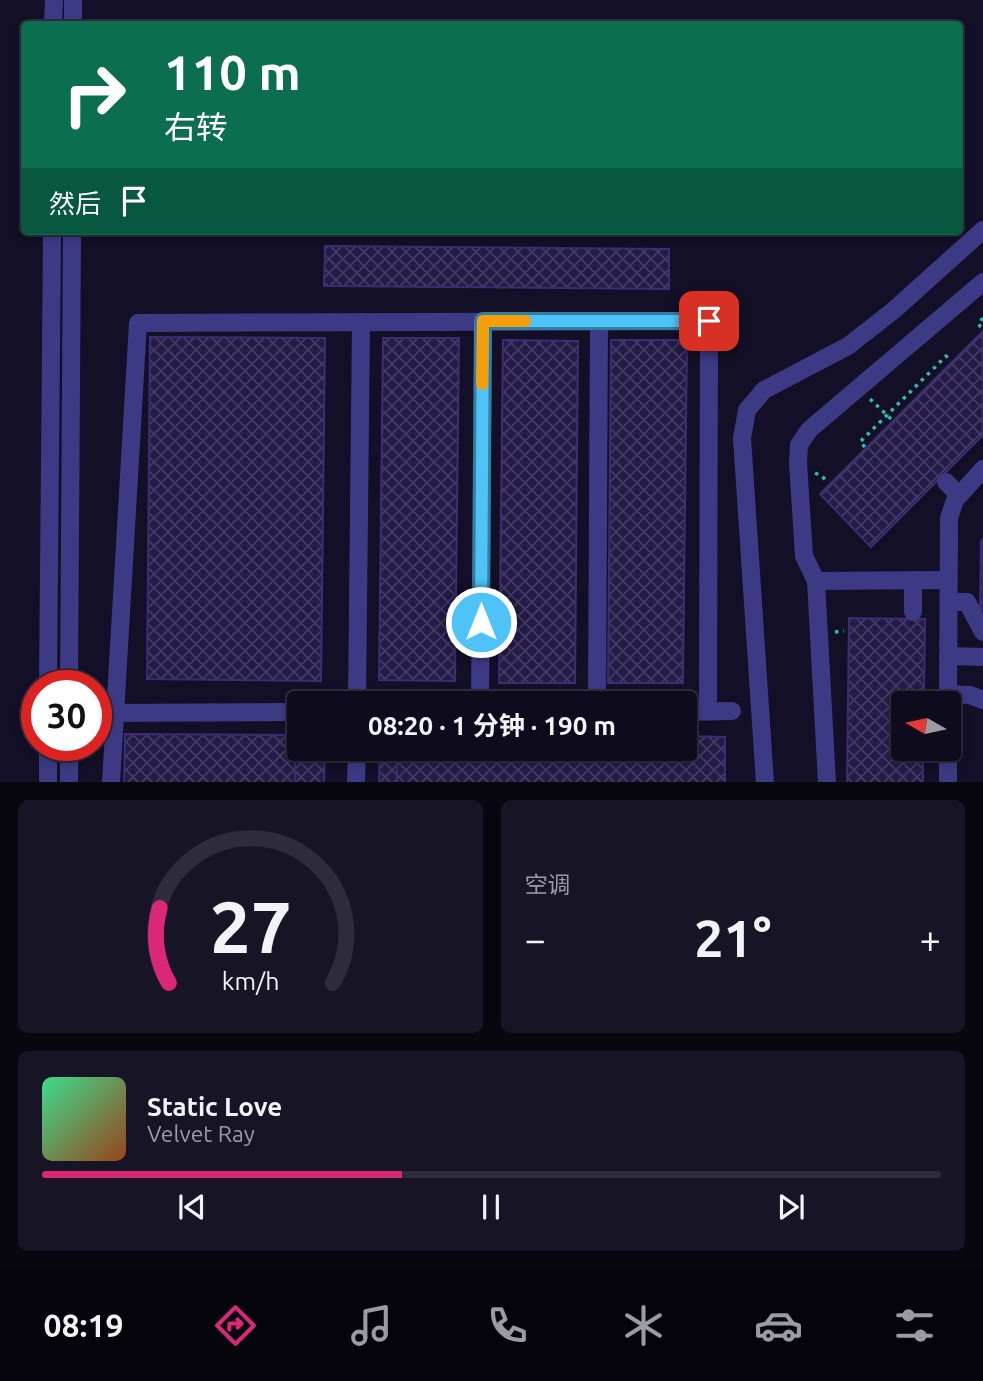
<!DOCTYPE html>
<html lang="zh">
<meta charset="utf-8">
<style>
:root{--surface:#0e0b1c;--page:#171425;--text:#f1f3f6;--muted:#9b9ba3;--line:#2e2b3b;--accent:#db2777}
body{margin:0;font-family:Ubuntu,"Noto Sans SC",sans-serif;background:var(--page);color:var(--text);height:100vh;display:flex;flex-direction:column;font-size:26px;white-space:nowrap}
*{box-sizing:border-box;margin:0}
p{font-size:23px;color:var(--muted)}
.icon{flex:none;width:38px;height:38px;fill:none;stroke:currentColor;stroke-width:2;stroke-linecap:round;stroke-linejoin:round}
.map{position:relative;height:782px;overflow:hidden}
.panel{display:flex;flex-direction:column;gap:18px;padding:18px;background:#08060f;flex:1}
.panel>*{flex:none}
.hud{position:absolute;left:21px;top:21px;width:942px;height:214px;border-radius:7px;box-shadow:0 4px 10px #0003,0 0 0 2px var(--line);background:#0b6e4f;color:#fff;overflow:hidden}
.needle{width:46px;rotate:279deg}
.controls{position:absolute;left:891px;top:691px;display:grid;gap:14px}
.controls a{display:grid;place-items:center;width:70px;height:70px;border-radius:7px;background:var(--surface);box-shadow:0 4px 10px #0003,0 0 0 2px var(--line);font-size:35px}
.speed{position:absolute;left:21px;top:670px;display:flex;gap:14px;font-size:35px;font-weight:700;text-align:center}
.speed>*{display:grid;place-content:center;width:91px;height:91px;border-radius:50%;background:var(--surface);box-shadow:0 4px 10px #0003,0 0 0 2px var(--line);line-height:1}
.speed .limit{border:10px solid #d22;background:#fff;color:#111}
.pin{position:absolute;display:grid;place-items:center;width:60px;height:60px;color:#fff;margin:-30px;border-radius:14px;box-shadow:0 4px 10px #0006}
.me{position:absolute;width:77px;margin:-38px;rotate:0deg;stroke-linejoin:round;filter:drop-shadow(0 0 5px #0008)}
.turn{display:flex;align-items:center;gap:24px;height:147px;padding:0 28px;font-size:32px}
.turn .icon{width:91px;height:91px;stroke-width:2.5}
.turn b{display:block;font-size:49px;line-height:60px}
.then{display:flex;align-items:center;height:66px;padding:0 28px;background:#0003;gap:14px;font-size:26px}
.big{font-size:52px;font-weight:700;line-height:1.1}
.panel .widget{flex:1;display:flex;flex-direction:column;justify-content:center;gap:10px;min-width:0;padding:0 24px;border-radius:10px;background:var(--page)}
.panel .dial{align-items:center;gap:0}
.dial svg{height:182px;overflow:visible;fill:none;stroke:var(--line);stroke-width:7;stroke-linecap:round;text-anchor:middle}
.dial text{fill:var(--text);stroke:none}
.song{display:flex;align-items:center;gap:21px}
.cover{width:84px;height:84px;border-radius:10px;background:linear-gradient(135deg,hsl(150 70% 55%),hsl(20 70% 35%))}
.played{height:7px;border-radius:4px;background:linear-gradient(90deg,var(--accent) 40%,var(--line) 40%)}
.keys{display:flex;justify-content:space-around;direction:ltr}
.heat{display:flex;justify-content:space-between;align-items:center;font-size:38px;direction:ltr}
.panel .tiles{flex:1;display:grid;gap:18px;grid-template-columns:1fr 1fr}
.widget:last-child{grid-column:span 2}
.trip{position:absolute;left:287px;top:691px;width:410px;height:70px;border-radius:7px;background:var(--surface);box-shadow:0 4px 10px #0003,0 0 0 2px var(--line);font-weight:700;line-height:70px;text-align:center}
.dock{display:flex;height:112px;justify-content:space-around;align-items:center;background:#06040b;color:var(--muted)}
.dock .icon{width:49px;height:49px}
.dock .active{color:var(--accent)}
.dock b{font-size:32px;color:var(--text)}
.map>svg:first-child{display:block}
</style>
<div class="map">
<svg width="983" height="783" viewBox="0 0 983 783">
<defs>
<pattern id="building-cross-hatch" width="8" height="8" patternUnits="userSpaceOnUse" patternTransform="scale(1.75)"><rect width="8" height="8" fill="#241b47"/><path d="M0 0l8 8M0 8l8-8" fill="none" stroke="#433b63"/></pattern>
</defs>
<rect width="100%" height="100%" fill="#130f26"/>
<g fill="url(#building-cross-hatch)" stroke="#3b2d73" stroke-width="2">
<path d="M325,246L669,249V289L324,286Z"/>
<path d="M983,331V435L871,547L820,494Z"/>
<path d="M150,337L325,338L321,681L147,679Z"/>
<path d="M383,338H459L455,681L379,680Z"/>
<path d="M503,340L578,341L575,683H499Z"/>
<path d="M611,340H687L683,683H608Z"/>
<path d="M983,539V609H980L981,541Z"/>
<path d="M849,618L925,619L924,704H903V749H923V783H847Z"/>
<path d="M125,734L295,735V783H124Z"/>
<path d="M295,735H299V749H325L324,783H295Z"/>
<path d="M684,736L725,737V783H397V749H684Z"/>
<path d="M380,749H397V783H379Z"/>
</g>
<g fill="none" stroke-linecap="round" stroke-linejoin="round">
<g stroke="#2fb8b0" stroke-width="3.5" stroke-dasharray="3.5 5" stroke-linecap="butt">
<path d="M981,327L978,324L983,318"/>
<path d="M870,399L891,419"/>
<path d="M865,447L860,442L946,356L949,359"/>
<path d="M815,473L822,476L827,482"/>
<path d="M835,632L844,631"/>
</g>
<g stroke="#3d3a85" stroke-width="18">
<path d="M53,24L54,0"/>
<path d="M73,24V0"/>
<path d="M946,482L959,495"/>
<path d="M816,581L948,580"/>
<path d="M949,602H967L983,632"/>
<path d="M913,612V580"/>
<path d="M948,656L983,657"/>
<path d="M48,686L52,231"/>
<path d="M69,686L72,231"/>
<path d="M948,694L970,695L983,700"/>
<path d="M357,704L361,322"/>
<path d="M480,704L483,321"/>
<path d="M597,704L599,321"/>
<path d="M948,704L949,518L955,500L983,469"/>
<path d="M684,712L732,711"/>
<path d="M96,713L299,712"/>
<path d="M48,783V746"/>
<path d="M69,783V746"/>
<path d="M111,783L138,323L709,321L708,711"/>
<path d="M356,783L357,749"/>
<path d="M765,783L742,438L747,410L764,390L848,346L894,310L983,230"/>
<path d="M827,783L816,581L804,556L798,463L799,445L809,430L983,282"/>
<path d="M948,783V749"/>
</g>
</g>
<g fill="none" stroke-linecap="round" stroke-linejoin="round">
<defs>
<path id="route" d="M481,622L483,321H709"/>
</defs>
<use href="#route" stroke="#337fa1" stroke-width="18"/>
<use href="#route" stroke="#4fc3f7" stroke-width="12"/>
<path stroke="#f59e0b" stroke-width="12" d="M482,384L483,321H525"/>
</g>
</svg>
<div class="controls">
<a><svg class="needle" viewBox="-14 -14 28 28"><path d="M0-13l5 13h-10z" fill="#e53935"/><path d="M0 13l5-13h-10z" fill="#9b9ba3"/></svg></a>
</div>
<div class="speed"><div class="limit">30</div></div>
<div class="pin" style="left:709px;top:321px;background:#d93025"><svg class="icon" aria-label="arrive" viewBox="0 0 24 24"><path d="M6 21V4h12l-3 4 3 4H6"/></svg></div>
<svg class="me" style="left:481px;top:622px" viewBox="-20 -20 40 40"><circle r="17" fill="#4fc3f7" stroke="#fff" stroke-width="3"/><path d="M0-11L8 9 0 5-8 9z" fill="#fff"/></svg>
<div class="trip">08:20 · 1 分钟 · 190 m</div>
<div class="hud">
<div class="turn"><svg class="icon" aria-label="right" viewBox="0 0 24 24"><path d="M7 20v-9h11M14 6l5 5-5 5"/></svg><div><b>110 m</b>右转</div></div>
<div class="then">然后<svg class="icon" aria-label="arrive" viewBox="0 0 24 24"><path d="M6 21V4h12l-3 4 3 4H6"/></svg></div>
</div>
</div>
<section class="panel">
<div class="tiles">
<div class="widget dial"><svg viewBox="0 0 100 80">
<path d="M14 69A42 42 0 1 1 86 69"/>
<path d="M14 69A42 42 0 0 1 10 36" stroke="#db2777"/>
<text x="50" y="56" font-size="32" font-weight="700">27</text>
<text x="50" y="72" font-size="11">km/h</text>
</svg></div>
<div class="widget"><p>空调</p>
<div class="heat"><a>−</a><b class="big">21°</b><a>+</a></div>
</div>
<div class="widget">
<div class="song"><i class="cover"></i><div><b>Static Love</b><p>Velvet Ray</p></div></div>
<div class="played"></div>
<div class="keys"><svg class="icon" aria-label="previous" viewBox="0 0 24 24"><path d="M18 5L8 12l10 7zM5 5v14"/></svg><svg class="icon" aria-label="pause" viewBox="0 0 24 24"><path d="M8 5v14M16 5v14"/></svg><svg class="icon" aria-label="next" viewBox="0 0 24 24"><path d="M6 5l10 7-10 7zM19 5v14"/></svg></div>
</div>
</div>
</section>
<nav class="dock">
<b>08:19</b>
<svg class="icon active" aria-label="directions" viewBox="0 0 24 24"><path d="M12 3l9 9-9 9-9-9zM9 14v-3h6M13 9l2 2-2 2"/></svg>
<svg class="icon" aria-label="music" viewBox="0 0 24 24"><path d="M9 18V5l10-2v13"/><circle cx="6" cy="18" r="3"/><circle cx="16" cy="16" r="3"/></svg>
<svg class="icon" aria-label="phone" viewBox="0 0 24 24"><path d="M5 4h4l2 5-3 2q2 4 5 5l2-3 5 2v4C11 20 4 13 5 4z"/></svg>
<svg class="icon" aria-label="climate" viewBox="0 0 24 24"><path d="M12 3v18M4 7l16 10M4 17L20 7"/></svg>
<svg class="icon" aria-label="car" viewBox="0 0 24 24"><path d="M5 17H2v-5l4-1 3-4h7l3 4 3 1v5h-3M9 17h6M6 11h13"/><circle cx="7" cy="17" r="2"/><circle cx="17" cy="17" r="2"/></svg>
<svg class="icon" aria-label="filters" viewBox="0 0 24 24"><path d="M4 7h16M4 17h16"/><circle cx="9" cy="7" r="2"/><circle cx="15" cy="17" r="2"/></svg>
</nav>
